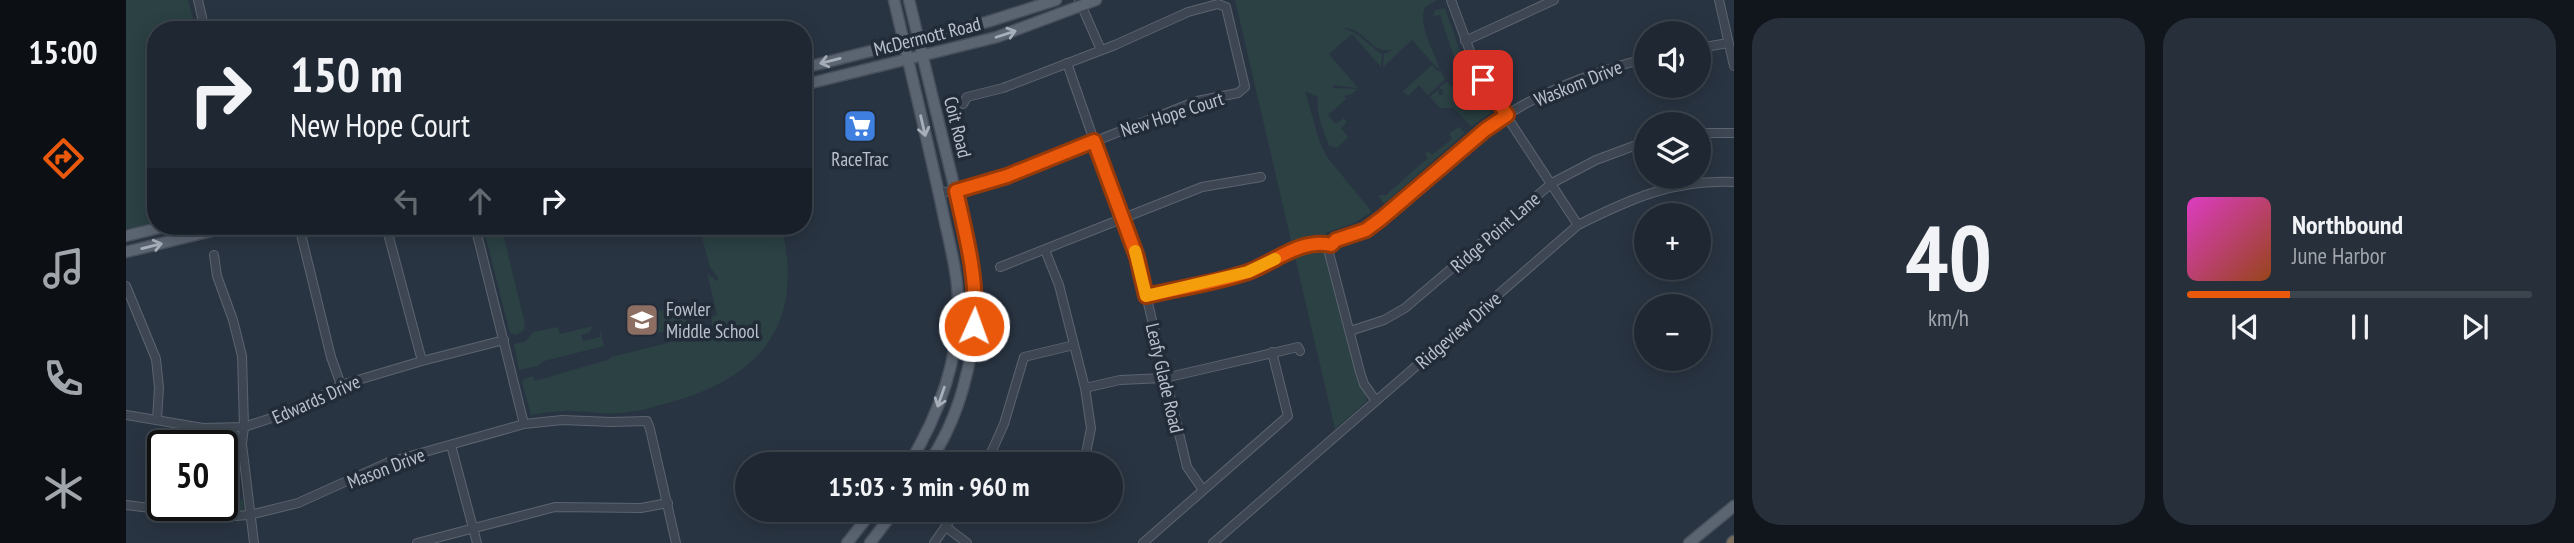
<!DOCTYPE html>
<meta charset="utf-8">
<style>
:root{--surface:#1f2732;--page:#272f3a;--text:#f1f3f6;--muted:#a1a5ac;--line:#3c444d;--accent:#ea580c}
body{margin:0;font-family:"PT Sans Narrow",sans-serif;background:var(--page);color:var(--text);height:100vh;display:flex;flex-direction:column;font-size:26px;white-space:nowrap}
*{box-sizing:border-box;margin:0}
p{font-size:23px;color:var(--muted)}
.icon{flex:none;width:38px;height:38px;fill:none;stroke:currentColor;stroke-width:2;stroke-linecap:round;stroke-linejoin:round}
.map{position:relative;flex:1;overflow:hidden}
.sheet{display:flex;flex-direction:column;gap:18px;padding:18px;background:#11151c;width:840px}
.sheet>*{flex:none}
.top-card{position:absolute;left:21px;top:21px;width:665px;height:214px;border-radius:28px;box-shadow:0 4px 18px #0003,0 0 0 2px var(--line);background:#1f2732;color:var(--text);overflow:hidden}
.fabs{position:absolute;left:1508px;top:21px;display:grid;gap:14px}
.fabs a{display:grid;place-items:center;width:77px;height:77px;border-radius:50%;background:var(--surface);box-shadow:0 4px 18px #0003,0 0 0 2px var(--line);font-size:35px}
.speed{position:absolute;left:21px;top:430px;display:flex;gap:14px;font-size:35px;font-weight:700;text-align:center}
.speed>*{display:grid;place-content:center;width:91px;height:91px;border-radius:50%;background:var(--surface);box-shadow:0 4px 18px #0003,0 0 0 2px var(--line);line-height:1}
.speed .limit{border:4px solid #111;border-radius:10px;background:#fff;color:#111}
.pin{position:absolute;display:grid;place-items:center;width:60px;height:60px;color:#fff;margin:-30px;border-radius:14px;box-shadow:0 4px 10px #0006}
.me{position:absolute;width:77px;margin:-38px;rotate:2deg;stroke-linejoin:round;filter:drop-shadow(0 0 5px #0008)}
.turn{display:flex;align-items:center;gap:24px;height:147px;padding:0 28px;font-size:32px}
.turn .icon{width:91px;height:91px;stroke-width:2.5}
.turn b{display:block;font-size:49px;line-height:60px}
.lanes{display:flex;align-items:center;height:66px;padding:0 28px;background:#0003;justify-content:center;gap:35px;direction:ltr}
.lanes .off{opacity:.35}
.sheet .card{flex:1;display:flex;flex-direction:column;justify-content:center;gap:10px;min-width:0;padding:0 24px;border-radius:28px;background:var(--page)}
.sheet .dial{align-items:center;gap:0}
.dial b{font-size:91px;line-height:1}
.song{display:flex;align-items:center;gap:21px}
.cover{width:84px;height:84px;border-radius:10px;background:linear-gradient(135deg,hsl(310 70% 55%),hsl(20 70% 35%))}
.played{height:7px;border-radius:4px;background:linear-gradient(90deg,var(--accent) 30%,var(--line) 30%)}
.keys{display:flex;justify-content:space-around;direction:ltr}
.sheet .tiles{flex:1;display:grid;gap:18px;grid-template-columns:repeat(2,1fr)}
.trip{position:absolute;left:609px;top:452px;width:388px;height:70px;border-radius:35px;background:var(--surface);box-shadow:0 4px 18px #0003,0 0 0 2px var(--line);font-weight:600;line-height:70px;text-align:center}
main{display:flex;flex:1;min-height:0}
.tab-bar{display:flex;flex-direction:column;width:126px;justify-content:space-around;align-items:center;background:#0c1014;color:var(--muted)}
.tab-bar .icon{width:49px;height:49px}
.tab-bar .on{color:var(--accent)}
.tab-bar b{font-size:32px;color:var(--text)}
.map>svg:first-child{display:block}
</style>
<main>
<nav class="tab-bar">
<b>15:00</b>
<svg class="icon on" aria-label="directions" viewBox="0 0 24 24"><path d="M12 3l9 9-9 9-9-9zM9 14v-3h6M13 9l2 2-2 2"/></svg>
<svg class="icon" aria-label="music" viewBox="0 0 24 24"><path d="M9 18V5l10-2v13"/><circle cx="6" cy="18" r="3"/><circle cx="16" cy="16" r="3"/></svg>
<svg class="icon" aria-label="phone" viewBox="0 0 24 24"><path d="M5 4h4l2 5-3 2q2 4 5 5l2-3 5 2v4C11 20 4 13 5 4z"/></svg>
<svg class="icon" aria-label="climate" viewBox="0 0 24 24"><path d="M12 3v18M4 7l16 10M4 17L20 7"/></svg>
</nav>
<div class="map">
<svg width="1608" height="543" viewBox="0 0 1608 543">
<rect width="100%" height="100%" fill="#293442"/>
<g fill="#2b4143">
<path d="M0,0H62L70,30H30V222L0,229Z"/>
<path d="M1109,0H1311L1299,7C1291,26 1308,49 1313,68H1311L1286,40L1257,67L1258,54L1268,49C1245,57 1240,27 1217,28C1236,34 1240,44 1256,54L1255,67L1226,34L1203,54L1232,88L1207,85V88L1232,89L1226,94L1218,96L1220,99L1202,115L1210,124L1218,118L1221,122L1215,128L1222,137L1211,148L1203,146C1198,132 1189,112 1192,97L1179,91L1193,140L1201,157L1246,212L1230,222L1200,233L1241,401L1209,429Z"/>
<path d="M1319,8L1338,63L1345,76L1337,81L1331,78L1335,74L1331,65L1333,62L1329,60L1314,15L1307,16L1309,10Z"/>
<path d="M1306,65L1311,71H1315L1319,79L1302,95L1293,85L1282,96L1277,91Z"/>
<path d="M1320,82L1332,90L1351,86L1365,109V113L1345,126L1327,108H1314L1304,97L1312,90L1313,95H1317V90L1313,88Z"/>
<path d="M1333,127L1339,133L1258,204L1252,195H1260L1302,158L1299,154L1303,151L1306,155L1326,139L1323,134Z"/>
<path d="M357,226H375L399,324L398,330L390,335L384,333Z"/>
<path d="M573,226H655C680,323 635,378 542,403C527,407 511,412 495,413C479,415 463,411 447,411C433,410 419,413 405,415L396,382L398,379L407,376L409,381L481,360L483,364L482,360L485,357L582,333L586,329V317L591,315L581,273L590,281L593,279L584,267Z"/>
<path d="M557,305L561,321L559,326L528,334L520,314Z"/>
<path d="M467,326L463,333L455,335L457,341L474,337V329L478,346L418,361L411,366L393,370L388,344L400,341L407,332L432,327L434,334Z"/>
<path d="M102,477L105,500L117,499L118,511H73V506H96V478Z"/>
</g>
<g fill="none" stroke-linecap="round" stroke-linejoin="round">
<defs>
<g id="minor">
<path d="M72,0L79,30"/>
<path d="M953,0L975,50"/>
<path d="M1325,0L1352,73L1452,225"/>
<path d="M1593,0L1608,66"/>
<path d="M1339,41L1428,0"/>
<path d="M1573,48L1602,43"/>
<path d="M941,63L995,218L1011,257L1061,467L1077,490"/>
<path d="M1573,133H1608"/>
<path d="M813,193L853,186L881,176L1071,101L1112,93L1119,87L1100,7L1092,4L1062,12L989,45L877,88L841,97L837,104"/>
<path d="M173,226L205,357L215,385"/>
<path d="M260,226L296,361"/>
<path d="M349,226L398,424"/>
<path d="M1205,245L1203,253L1234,372L1238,384L1250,401"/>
<path d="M919,250L933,285L959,388L965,428L958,464"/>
<path d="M88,255L91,276L107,320L116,356L118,427L116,444L128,543"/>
<path d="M874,267L1076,187L1135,177"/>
<path d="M0,286L30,359L33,388L31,419"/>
<path d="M1020,296C1053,288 1090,283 1122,272C1149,262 1175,238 1205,245C1212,236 1223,237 1233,233C1241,229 1248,224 1256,218C1292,190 1324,155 1361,128C1409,93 1464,73 1521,58"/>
<path d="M1224,331L1258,320L1279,308L1426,183L1470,160L1521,141"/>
<path d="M959,388L994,380L1039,378L1172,347L1174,351"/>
<path d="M0,415L77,428L118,427L170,410L215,385L296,361L378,340"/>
<path d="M325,445L351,543"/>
<path d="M860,464L878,424L898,357L948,345"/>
<path d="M0,505L95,517L123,515L172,503L263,462L398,424L436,420L485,422L521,421L524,429L550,543"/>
<path d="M820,527L841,543"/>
<path d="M291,543L429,507L515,508L542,503"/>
<path d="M808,543L832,509"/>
<path d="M1017,543L1162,416L1146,352"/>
<path d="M1087,543L1452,225C1504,199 1548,179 1608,182"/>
</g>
<g id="major">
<path d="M768,0C784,69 801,138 816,208C822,239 832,271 832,303C833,360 812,416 783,464"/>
<path d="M783,0L846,260C848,274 851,289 850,304C848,359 834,418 802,464"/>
<path d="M677,68L861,22L930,0"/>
<path d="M677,85L871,37L970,0"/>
<path d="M0,236L41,226"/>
<path d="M0,252L106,226"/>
<path d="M721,543L748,509"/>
<path d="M744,543L770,509"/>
<path d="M1563,543L1608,506"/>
</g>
<path id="highway" d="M1607,543L1608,542"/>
</defs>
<use href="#minor" stroke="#5b646f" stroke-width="10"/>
<use href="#major" stroke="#474f5b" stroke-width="13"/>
<use href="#highway" stroke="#48515d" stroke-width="15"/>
<use href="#minor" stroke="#3d4652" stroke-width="8"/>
<use href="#major" stroke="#5b6572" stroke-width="10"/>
<use href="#highway" stroke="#786c5a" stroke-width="12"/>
</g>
<defs><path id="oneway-shaft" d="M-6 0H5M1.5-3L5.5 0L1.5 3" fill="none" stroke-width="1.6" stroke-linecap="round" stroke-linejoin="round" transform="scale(1.75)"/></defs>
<g stroke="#a7afba">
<use href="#oneway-shaft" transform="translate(880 34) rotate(-18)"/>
<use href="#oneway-shaft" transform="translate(704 61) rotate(166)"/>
<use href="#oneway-shaft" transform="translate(797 126) rotate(77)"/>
<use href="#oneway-shaft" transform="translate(26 246) rotate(-14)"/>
<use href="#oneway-shaft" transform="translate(815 397) rotate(109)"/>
</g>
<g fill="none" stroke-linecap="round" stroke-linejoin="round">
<defs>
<path id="route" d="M848,326C852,279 840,236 830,191L881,176L968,141L1011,257L1020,296C1053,288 1090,283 1122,272C1149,262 1175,238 1205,245L1210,240L1240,230L1256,218L1359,130L1381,115L1357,80"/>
</defs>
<use href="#route" stroke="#983908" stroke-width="18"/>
<use href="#route" stroke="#ea580c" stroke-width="12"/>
<path stroke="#f59e0b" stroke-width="12" d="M1009,251L1020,296L1122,272L1149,259"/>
</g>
<defs>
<symbol id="supermarket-square" viewBox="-11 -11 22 22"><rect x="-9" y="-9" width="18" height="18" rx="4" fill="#3f7fe0" stroke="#222b38"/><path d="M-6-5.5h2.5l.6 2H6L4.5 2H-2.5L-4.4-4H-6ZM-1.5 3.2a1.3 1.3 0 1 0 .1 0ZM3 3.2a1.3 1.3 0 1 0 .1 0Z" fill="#fff"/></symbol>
<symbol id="school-square" viewBox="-11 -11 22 22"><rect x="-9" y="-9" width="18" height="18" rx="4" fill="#8d6e63" stroke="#222b38"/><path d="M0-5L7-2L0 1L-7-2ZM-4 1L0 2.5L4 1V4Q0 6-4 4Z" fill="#fff"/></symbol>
</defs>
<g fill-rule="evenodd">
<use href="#supermarket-square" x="715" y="107" width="38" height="38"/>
<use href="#school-square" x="497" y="301" width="38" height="38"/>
</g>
<g text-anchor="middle" stroke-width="7" stroke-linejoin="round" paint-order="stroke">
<g font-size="19" fill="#bac1cc" stroke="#222b38">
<text transform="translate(801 36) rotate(-14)" y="7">McDermott Road</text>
<text transform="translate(1452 83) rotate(-22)" y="7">Waskom Drive</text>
<text transform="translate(1046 114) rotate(-18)" y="7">New Hope Court</text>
<text transform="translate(832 127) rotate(76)" y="7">Coit Road</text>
<text transform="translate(1369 232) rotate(-41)" y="7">Ridge Point Lane</text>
<text transform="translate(1332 330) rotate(-41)" y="7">Ridgeview Drive</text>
<text transform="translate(1039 378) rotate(77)" y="7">Leafy Glade Road</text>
<text transform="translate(190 399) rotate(-24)" y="7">Edwards Drive</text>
<text transform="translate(260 468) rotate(-21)" y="7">Mason Drive</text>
</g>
<g font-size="19" fill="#bac1cc" stroke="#222b38">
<text x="734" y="166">RaceTrac</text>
<text x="540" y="316" text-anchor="start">Fowler<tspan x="540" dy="22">Middle School</tspan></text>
</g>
</g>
</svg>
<div class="fabs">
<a><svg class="icon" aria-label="sound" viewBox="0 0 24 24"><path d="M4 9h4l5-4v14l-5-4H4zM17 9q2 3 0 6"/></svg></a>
<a><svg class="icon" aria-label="layers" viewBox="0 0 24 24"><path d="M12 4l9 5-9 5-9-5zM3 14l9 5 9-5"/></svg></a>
<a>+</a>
<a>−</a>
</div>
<div class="speed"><div class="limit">50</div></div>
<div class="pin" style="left:1357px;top:80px;background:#d93025"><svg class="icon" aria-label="arrive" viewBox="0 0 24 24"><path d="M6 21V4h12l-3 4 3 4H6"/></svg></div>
<svg class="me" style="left:848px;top:326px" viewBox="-20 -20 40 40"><circle r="17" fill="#ea580c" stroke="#fff" stroke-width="3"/><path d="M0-11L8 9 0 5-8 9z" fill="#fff"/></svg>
<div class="trip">15:03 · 3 min · 960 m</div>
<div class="top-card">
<div class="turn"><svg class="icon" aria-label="right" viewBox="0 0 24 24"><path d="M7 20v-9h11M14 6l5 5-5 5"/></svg><div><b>150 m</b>New Hope Court</div></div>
<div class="lanes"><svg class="icon off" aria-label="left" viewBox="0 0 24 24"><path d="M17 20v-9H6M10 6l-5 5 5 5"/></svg><svg class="icon off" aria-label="ahead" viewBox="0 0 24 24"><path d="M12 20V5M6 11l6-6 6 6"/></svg><svg class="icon" aria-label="right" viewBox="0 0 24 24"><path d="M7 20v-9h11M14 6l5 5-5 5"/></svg></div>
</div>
</div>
<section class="sheet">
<div class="tiles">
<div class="card dial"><b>40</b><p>km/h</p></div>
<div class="card">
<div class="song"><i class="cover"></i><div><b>Northbound</b><p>June Harbor</p></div></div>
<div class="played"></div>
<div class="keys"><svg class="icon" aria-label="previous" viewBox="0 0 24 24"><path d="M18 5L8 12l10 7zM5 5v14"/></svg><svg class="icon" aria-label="pause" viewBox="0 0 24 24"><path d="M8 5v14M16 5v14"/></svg><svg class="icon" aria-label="next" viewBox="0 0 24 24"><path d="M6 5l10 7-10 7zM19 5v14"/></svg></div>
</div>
</div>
</section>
</main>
